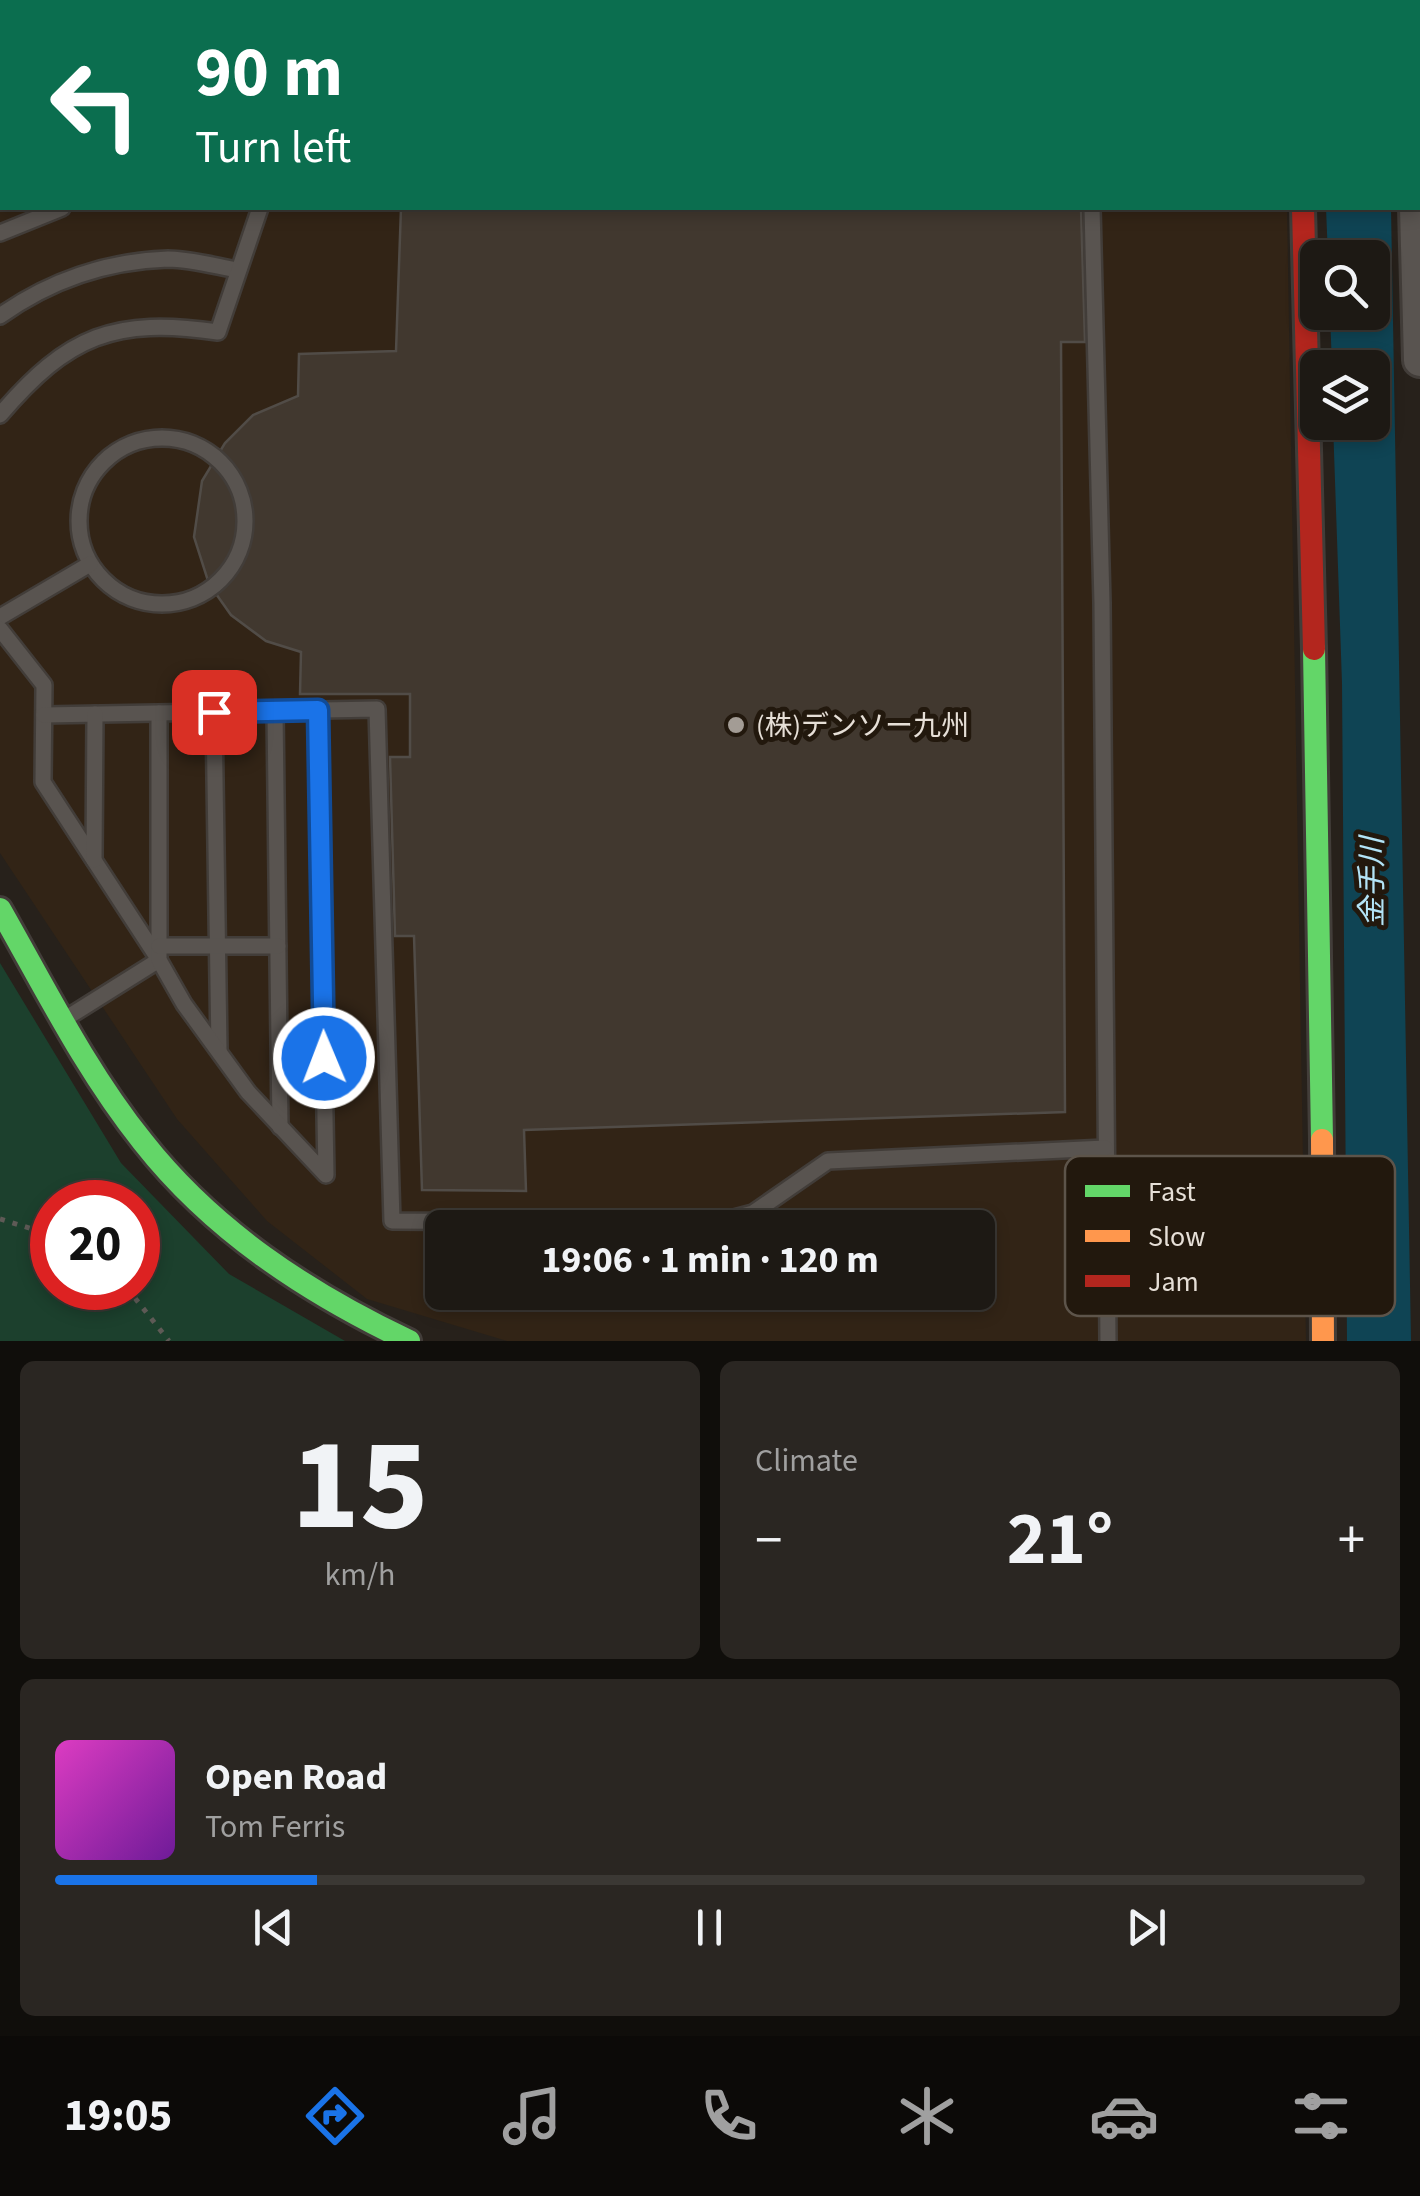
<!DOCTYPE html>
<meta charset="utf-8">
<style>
:root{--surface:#1d1914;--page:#2a2622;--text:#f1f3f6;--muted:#a0a0a0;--line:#3b3834;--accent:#1a73e8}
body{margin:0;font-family:"Source Sans 3","Noto Sans JP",sans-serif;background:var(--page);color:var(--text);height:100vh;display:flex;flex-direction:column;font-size:38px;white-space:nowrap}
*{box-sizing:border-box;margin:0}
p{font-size:32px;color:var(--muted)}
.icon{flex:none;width:55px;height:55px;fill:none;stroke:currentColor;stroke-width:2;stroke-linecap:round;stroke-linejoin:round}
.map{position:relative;height:1341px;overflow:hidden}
.side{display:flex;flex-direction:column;gap:20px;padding:20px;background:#100e0b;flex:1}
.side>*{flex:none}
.banner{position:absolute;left:0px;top:0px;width:1420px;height:210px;box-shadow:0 5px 15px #0003,0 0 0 2px var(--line);background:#0b6e4f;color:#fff;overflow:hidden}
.buttons{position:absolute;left:1300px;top:240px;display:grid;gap:20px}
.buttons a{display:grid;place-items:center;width:90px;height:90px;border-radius:15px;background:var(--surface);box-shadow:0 5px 15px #0003,0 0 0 2px var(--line);font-size:50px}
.speed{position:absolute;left:30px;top:1180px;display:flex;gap:20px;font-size:50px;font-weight:700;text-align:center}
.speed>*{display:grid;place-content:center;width:130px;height:130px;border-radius:50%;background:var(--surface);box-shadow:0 5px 15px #0003,0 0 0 2px var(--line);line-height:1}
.speed .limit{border:15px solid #d22;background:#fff;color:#111}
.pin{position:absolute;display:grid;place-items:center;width:85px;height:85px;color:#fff;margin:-42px;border-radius:20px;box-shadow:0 5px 15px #0006}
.me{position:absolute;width:110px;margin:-55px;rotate:359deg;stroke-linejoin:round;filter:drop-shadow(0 0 8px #0008)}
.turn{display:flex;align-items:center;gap:35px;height:210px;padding:0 30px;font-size:45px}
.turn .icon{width:130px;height:130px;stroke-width:2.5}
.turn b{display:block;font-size:70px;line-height:85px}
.big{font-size:75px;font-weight:700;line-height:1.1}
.side .tile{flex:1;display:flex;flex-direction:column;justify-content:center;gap:15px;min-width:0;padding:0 35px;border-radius:15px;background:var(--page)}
.side .dial{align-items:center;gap:0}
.dial b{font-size:130px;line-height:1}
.song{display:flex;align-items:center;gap:30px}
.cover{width:120px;height:120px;border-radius:15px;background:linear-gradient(135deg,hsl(310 70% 55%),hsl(280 70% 35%))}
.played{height:10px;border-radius:5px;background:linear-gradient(90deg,var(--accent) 20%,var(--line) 20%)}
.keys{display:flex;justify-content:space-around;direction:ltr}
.heat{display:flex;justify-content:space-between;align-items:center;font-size:55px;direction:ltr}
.side .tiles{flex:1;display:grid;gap:20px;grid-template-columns:1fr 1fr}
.tile:last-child{grid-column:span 2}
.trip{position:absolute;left:425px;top:1210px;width:570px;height:100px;border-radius:15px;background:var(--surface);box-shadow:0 5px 15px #0003,0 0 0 2px var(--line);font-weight:700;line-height:100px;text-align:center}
.tab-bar{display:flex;height:160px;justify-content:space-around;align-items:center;background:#0c0a08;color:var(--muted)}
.tab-bar .icon{width:70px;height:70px}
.tab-bar .current{color:var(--accent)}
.tab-bar b{font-size:45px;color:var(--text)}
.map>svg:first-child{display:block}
</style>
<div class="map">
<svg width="1420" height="1341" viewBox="0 0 1420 1341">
<rect width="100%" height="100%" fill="#27211b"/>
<path fill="#322416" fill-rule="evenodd" d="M0,0H1284L2,2V208H1287L1306,1341H507L367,1299L267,1221L177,1119L0,853ZM442,1228H978V1292H442Z"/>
<path fill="#1c402d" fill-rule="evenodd" d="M0,963L121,1163L229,1274L345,1341H0ZM52,1202H138V1288H52Z"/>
<path fill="#0f4454" d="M1326,208H1391L1411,1341H1347L1342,683L1333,423L1372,422V368L1332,367L1330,313L1372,312V258L1328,257Z"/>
<g fill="#41382f" stroke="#514c47" stroke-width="2.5">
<rect x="367" y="0" width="707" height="2"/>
<path d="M401,208H1081L1085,342H1061L1065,1112L524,1130L526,1191L422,1190L414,936H395L390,757H410V694H300L301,652L266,641L231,615L209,584L194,537L202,481L225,443L253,415L298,396L299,354L396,351Z"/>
</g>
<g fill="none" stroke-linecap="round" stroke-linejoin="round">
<defs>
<g id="lane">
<path d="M8,0V2"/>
<path d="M73,0V2"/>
<path d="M143,0V2"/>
<path d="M208,0V2"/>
<path d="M272,0V2"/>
<path d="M340,0V2"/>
<path d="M1086,0V2"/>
<path d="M0,155L2,154"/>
<path d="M1092,208L1102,603L1108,1341"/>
<path d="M0,233L62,208"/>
<path d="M0,316C49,281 107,261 168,259C190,259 215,266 237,270"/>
<path d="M0,415C68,335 115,317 218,332L260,208"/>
<circle cx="162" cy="521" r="83"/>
<path d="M0,617L90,564"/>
<path d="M0,629L44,685L43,782L159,960L68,1017"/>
<path d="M275,711L280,1127"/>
<path d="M214,712L219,1050"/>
<path d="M159,713V960L184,1004L248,1092L326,1175L318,710"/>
<path d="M44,715L377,709L392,1221L715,1223L753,1213L828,1161L1105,1148"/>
<path d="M94,860L95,714"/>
<path d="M159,946H278"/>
</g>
<g id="street">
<path d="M1297,0L1298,2"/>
<path d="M1410,0V2"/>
<path d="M1416,208L1420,360"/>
</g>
<g id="fast">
<path d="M1314,649L1322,1140"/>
<path d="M0,909C45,988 86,1071 143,1142C213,1231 308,1293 409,1341"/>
</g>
<path id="slow" d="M1322,1140L1323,1341"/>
<path id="jam" d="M1303,208L1314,649"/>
</defs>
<use href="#lane" stroke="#423d39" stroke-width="20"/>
<use href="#street" stroke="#423d39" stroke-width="38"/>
<use href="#fast" stroke="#423d39" stroke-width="28"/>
<use href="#slow" stroke="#423d39" stroke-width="28"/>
<use href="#jam" stroke="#423d39" stroke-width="28"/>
<g stroke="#5e5a56" stroke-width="5" stroke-dasharray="5 8" stroke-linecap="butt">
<path d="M0,1219L52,1235"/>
<path d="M127,1288L169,1341"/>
</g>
<use href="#lane" stroke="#595450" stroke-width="15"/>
<use href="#street" stroke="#595450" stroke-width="32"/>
<use href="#fast" stroke="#63d668" stroke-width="22"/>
<use href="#slow" stroke="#ff974d" stroke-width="22"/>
<use href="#jam" stroke="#b3261e" stroke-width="22"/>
</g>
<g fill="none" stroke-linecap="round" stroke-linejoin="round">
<defs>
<path id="route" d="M214,712L318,710L324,1058"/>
</defs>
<use href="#route" stroke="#114b97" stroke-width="25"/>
<use href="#route" stroke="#1a73e8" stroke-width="18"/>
</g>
<circle fill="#a39c95" stroke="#22180d" stroke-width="4" cx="736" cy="725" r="10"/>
<g text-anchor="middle" stroke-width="10" stroke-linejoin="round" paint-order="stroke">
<g font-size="28" fill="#e6dfd7" stroke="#22180d" text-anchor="start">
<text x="756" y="735">(株)デンソー九州</text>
</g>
<g font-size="30" font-style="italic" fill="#b3e4f7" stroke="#22180d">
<text transform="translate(1372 882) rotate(-90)" y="10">金手川</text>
</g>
</g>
<rect x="1065" y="1156" width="330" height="160" rx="15" fill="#22180d" stroke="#5d544a" stroke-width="2.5"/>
<rect x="1085" y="1185" width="45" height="12" fill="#63d668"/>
<rect x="1085" y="1230" width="45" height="12" fill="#ff974d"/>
<rect x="1085" y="1275" width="45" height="12" fill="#b3261e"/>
<g font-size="28" fill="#e6dfd7">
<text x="1148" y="1201">Fast</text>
<text x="1148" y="1246">Slow</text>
<text x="1148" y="1291">Jam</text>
</g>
</svg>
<div class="buttons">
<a><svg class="icon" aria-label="search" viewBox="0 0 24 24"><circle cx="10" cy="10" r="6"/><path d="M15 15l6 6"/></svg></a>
<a><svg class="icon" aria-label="layers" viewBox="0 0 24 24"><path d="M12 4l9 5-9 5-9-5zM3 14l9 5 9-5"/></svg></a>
</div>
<div class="speed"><div class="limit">20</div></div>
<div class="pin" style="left:214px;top:712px;background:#d93025"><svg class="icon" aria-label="arrive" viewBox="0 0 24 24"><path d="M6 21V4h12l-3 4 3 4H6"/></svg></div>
<svg class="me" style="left:324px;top:1058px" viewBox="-20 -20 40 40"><circle r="17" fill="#1a73e8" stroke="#fff" stroke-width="3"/><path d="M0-11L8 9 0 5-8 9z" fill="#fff"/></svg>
<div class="trip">19:06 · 1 min · 120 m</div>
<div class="banner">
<div class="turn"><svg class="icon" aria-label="left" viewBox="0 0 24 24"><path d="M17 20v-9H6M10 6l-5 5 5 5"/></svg><div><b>90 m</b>Turn left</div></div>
</div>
</div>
<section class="side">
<div class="tiles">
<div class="tile dial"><b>15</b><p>km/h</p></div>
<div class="tile"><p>Climate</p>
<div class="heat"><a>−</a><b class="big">21°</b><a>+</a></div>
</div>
<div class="tile">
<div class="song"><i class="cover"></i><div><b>Open Road</b><p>Tom Ferris</p></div></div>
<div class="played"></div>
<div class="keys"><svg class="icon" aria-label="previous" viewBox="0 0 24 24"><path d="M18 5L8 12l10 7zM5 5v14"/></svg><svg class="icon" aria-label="pause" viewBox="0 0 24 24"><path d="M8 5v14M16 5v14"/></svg><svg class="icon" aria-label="next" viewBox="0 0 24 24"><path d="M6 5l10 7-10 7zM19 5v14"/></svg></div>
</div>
</div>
</section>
<nav class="tab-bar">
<b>19:05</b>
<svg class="icon current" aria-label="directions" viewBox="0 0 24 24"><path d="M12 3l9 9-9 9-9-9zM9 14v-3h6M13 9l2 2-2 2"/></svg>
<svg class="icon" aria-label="music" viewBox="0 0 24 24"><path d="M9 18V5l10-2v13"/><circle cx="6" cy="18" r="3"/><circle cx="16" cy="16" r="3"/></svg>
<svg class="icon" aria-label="phone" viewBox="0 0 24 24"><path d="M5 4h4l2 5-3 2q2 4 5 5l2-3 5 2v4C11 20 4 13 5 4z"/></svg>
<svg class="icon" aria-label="climate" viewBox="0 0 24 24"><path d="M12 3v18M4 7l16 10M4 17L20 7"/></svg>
<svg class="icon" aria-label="car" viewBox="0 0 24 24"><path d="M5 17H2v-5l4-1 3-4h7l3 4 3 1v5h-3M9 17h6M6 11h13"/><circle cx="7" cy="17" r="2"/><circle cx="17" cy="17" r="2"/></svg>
<svg class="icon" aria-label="filters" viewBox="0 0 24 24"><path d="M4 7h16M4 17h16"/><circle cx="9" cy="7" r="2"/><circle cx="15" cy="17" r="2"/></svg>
</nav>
